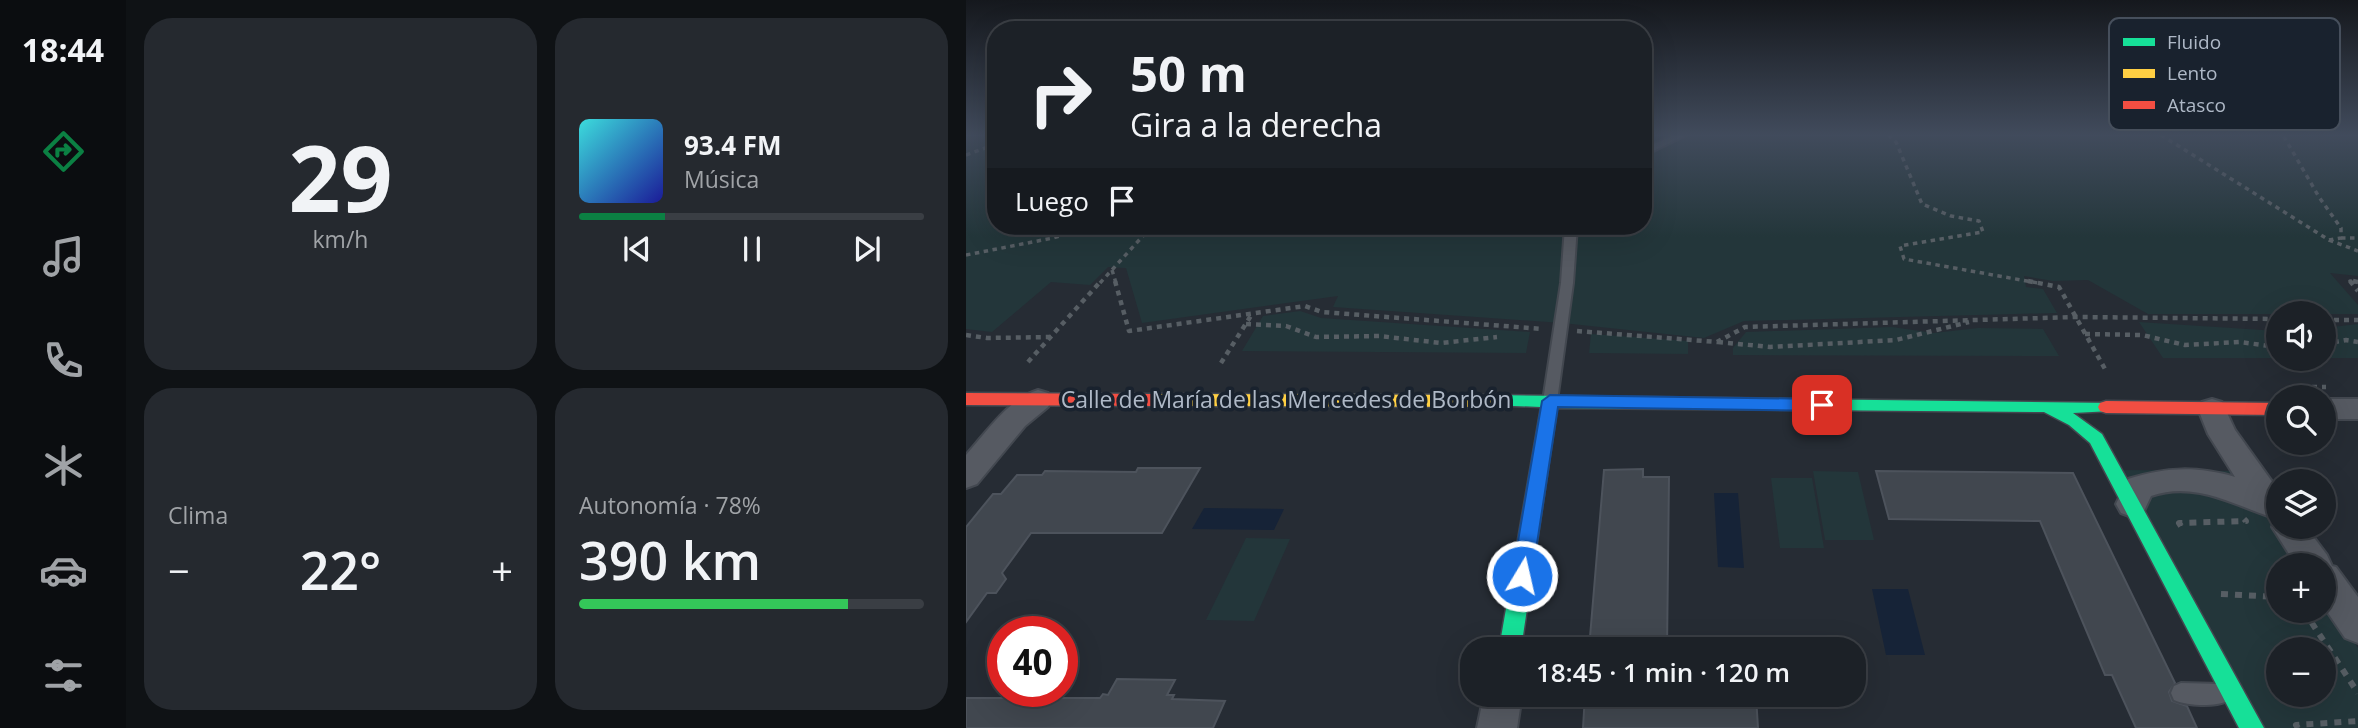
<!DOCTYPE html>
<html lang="es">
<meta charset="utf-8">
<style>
:root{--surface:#1c2127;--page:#25292f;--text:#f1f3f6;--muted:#a0a3a7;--line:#3a3e44;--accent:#0b8043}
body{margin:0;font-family:"Open Sans",sans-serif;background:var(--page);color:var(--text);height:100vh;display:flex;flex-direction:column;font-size:26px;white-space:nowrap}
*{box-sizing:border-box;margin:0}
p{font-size:23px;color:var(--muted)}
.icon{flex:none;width:38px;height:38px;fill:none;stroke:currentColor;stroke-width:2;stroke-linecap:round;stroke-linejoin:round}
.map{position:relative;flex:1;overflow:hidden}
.side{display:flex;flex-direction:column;gap:18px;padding:18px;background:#0f1215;width:840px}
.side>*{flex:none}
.banner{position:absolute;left:21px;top:21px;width:665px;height:214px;border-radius:28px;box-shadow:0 7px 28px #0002,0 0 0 2px var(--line);background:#1c2127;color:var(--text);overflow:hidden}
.tools{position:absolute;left:1300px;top:301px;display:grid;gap:14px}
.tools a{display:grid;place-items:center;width:70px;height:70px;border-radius:50%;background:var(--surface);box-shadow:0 7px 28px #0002,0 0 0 2px var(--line);font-size:35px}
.speed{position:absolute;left:21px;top:616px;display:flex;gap:14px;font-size:35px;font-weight:700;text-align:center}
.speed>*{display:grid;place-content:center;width:91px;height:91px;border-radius:50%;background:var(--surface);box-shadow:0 7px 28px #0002,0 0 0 2px var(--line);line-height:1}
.speed .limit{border:10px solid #d22;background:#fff;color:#111}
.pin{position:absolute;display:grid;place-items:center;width:60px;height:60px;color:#fff;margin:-30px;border-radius:14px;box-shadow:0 4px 10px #0006}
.me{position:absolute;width:77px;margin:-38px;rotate:9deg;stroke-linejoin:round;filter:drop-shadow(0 0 5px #0008)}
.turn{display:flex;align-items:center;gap:24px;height:147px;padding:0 28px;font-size:32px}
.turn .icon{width:91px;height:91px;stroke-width:2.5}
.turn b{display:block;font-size:49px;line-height:60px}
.then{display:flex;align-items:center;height:66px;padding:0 28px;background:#0003;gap:14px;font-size:26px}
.big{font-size:52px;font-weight:600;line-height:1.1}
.side .widget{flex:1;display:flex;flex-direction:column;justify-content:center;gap:10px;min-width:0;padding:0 24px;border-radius:28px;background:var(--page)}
.side .dial{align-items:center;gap:0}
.dial b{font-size:91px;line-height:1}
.song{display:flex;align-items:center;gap:21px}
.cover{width:84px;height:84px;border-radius:10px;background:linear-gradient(135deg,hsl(180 70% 55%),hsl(240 70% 35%))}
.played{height:7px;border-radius:4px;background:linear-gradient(90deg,var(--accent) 25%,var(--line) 25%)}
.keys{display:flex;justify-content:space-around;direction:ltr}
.heat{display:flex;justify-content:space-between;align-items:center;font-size:38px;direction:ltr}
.charge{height:10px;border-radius:5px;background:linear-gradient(90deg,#34c759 78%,var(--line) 0)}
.side .tiles{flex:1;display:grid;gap:18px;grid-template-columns:repeat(2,1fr)}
.trip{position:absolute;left:494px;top:637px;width:406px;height:70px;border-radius:28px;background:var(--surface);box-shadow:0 7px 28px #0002,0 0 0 2px var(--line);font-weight:600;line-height:70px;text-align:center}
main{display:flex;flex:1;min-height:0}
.menu{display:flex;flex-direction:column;width:126px;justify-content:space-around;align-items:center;background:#0b0d10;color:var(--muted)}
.menu .icon{width:49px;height:49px}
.menu .current{color:var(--accent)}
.menu b{font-size:32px;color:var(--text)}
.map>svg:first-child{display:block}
</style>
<main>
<nav class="menu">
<b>18:44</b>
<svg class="icon current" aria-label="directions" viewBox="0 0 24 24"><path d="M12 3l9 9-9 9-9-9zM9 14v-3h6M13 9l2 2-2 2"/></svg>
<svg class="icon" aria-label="music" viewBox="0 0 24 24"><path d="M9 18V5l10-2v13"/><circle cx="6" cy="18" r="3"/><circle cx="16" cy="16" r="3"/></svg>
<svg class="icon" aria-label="phone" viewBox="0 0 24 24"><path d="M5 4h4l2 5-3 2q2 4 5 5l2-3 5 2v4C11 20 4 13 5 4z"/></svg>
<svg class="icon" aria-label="climate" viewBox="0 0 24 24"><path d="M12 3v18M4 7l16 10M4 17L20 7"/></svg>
<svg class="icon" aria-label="car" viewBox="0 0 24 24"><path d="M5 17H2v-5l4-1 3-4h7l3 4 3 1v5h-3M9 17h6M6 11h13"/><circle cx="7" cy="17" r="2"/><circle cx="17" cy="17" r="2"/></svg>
<svg class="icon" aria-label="filters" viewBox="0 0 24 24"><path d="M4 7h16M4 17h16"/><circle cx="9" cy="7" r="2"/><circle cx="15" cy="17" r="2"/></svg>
</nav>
<section class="side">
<div class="tiles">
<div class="widget dial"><b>29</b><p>km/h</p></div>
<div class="widget">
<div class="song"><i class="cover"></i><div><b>93.4 FM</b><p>Música</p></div></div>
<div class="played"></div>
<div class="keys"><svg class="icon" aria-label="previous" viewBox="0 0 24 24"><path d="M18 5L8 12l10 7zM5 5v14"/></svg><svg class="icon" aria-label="pause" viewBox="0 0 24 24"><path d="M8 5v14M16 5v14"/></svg><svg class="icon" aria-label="next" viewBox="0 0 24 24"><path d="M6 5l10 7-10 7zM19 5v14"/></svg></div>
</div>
<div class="widget"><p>Clima</p>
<div class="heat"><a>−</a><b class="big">22°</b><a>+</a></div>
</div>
<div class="widget"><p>Autonomía · 78%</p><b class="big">390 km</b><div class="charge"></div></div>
</div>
</section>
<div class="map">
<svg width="1392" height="728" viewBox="0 0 1392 728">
<rect width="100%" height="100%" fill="#262c34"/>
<g fill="#23363a" fill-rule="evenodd">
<path d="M0,135H30V226H677V135H1392V276L1364,273L1392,305V314H1182L1122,280L1087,281L1058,276L1060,287L1077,289L1091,313L778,321L738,338L596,323L367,307L372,296L176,323L160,268L142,267L124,285L85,282L26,332L0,329Z"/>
<path d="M334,311L355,318L564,332L560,353L276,351L297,316Z"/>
<path d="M1173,322L1312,331V358H1197Z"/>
<path d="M1392,324V358H1358V328Z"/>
<path d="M926,327L968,333L1012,328L1077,329L1093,356L767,355V348L780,332Z"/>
<path d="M625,334L722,341V354L623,353Z"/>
<path d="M1152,470L1270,471L1335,565H1312V611H1358V599L1392,648V728H1292ZM1312,649H1358V695H1312Z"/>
<path d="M847,471L892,472L908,540H859Z"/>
<path d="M805,478H846L858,548H814Z"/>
<path d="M280,538L324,539L288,621L240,620Z"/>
</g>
<g fill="#162337">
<path d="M748,493H772L778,568L752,567Z"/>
<path d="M238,508L318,509L308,530L226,529Z"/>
<path d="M906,589H942L959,655H920Z"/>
</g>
<g fill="#41474f" stroke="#4d535c" stroke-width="2">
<path d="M172,468H234L196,533H65L36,573L40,579L30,593H21L0,622V527L27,494H35L51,475H76L79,471L170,472Z"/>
<path d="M677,469V477H703L701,649H623L638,470Z"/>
<path d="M910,471L1107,473L1209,683L1203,692L1206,701L1221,706L1231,728H1170L1146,675H1139L1074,521L923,519Z"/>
<path d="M151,679L209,680L201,695H208L206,699L259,701L247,728H0V698H134L137,694L142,695Z"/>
<path d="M619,695L790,696L792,728H617Z"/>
</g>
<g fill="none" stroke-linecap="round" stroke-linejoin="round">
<defs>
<g id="lane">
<path d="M708,135H720L677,156V149Z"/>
<path d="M599,226H611L607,283L591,401L589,405H579L577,401L595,283Z"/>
<path d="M1215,683L1255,684L1262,687L1265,694L1262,701C1248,707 1222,706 1208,700L1205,693L1208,686Z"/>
</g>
<g id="street">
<path d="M72,390L82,393L86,400L82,407L59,426L11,484L0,488V455C20,433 42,399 72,390Z"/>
<path d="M1246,399L1256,402L1269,430L1312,490V514L1305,517C1266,504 1228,481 1185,496L1177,513L1166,517L1155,513L1150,504L1162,479C1200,467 1231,466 1269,477L1242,434L1232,409L1236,402Z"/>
<rect x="1358" y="399" width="34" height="20"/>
<path d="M1311,517L1312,527H1340L1361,555L1366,566L1370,567L1392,597V643L1379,638L1358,607V565H1330L1306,527Z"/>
<path d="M518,695H556L551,728H511Z"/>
</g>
<path id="fast" d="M529,395L1146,403L1148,407L1146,411L1107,413L1136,434L1298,728H1273L1124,443L1103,425L1078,412L591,408L555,649H533L575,407L523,405L521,401L523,397Z"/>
<path id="slow" d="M186,394L529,395L535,397L537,401L535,405L529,407L186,406L180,404L178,400L180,396Z"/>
<g id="jam">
<path d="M0,393L186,394L192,396L194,400L192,404L186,406L0,405Z"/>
<path d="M1140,401L1312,403V415L1140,413L1134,411L1132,407L1134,403Z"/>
</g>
</defs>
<use href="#lane" stroke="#434850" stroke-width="4"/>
<use href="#street" stroke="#434850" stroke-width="4"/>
<use href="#fast" stroke="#434850" stroke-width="3"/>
<use href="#slow" stroke="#434850" stroke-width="3"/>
<use href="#jam" stroke="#434850" stroke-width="3"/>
<g stroke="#575e64" stroke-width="3.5" stroke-dasharray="4.5 4.5" stroke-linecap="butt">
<path d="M922,135L930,142L956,204L985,216L1013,221L1017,232L934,246L938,259L1072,283"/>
<path d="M1195,135L1363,240L1375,238V228L1353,197L1317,135"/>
<path d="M0,155L30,144"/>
<path d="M1375,238H1392"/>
<path d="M1363,240L1392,251"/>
<path d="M0,255L87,238L126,226"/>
<path d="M146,270L150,283"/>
<path d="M134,283L186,226"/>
<path d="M1386,283L1384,281L1392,282"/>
</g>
<g stroke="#575e64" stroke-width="4.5" stroke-dasharray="5 5" stroke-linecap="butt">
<path d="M149,281L163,331L339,306L356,312L577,329"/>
<path d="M1062,281L1093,287L1139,369"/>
<path d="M1384,281L1392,291"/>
<path d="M1387,281L1392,282"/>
<path d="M1358,320H1392"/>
<path d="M280,324L320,326L350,337L413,336L475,343L531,337"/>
<path d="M611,331L751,342L779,327L1109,317L1312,319"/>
<path d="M1119,334L1176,335L1219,345L1273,342L1312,347"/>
<path d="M0,335L21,338L86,337"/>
<path d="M752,342L804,347L930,340L1003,322"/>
<path d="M1358,344L1380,340L1392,342"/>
<path d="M62,362L135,281"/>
<path d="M255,363L286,314"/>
<path d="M1326,387H1360"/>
</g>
<g stroke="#575e64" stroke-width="6" stroke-dasharray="7 7" stroke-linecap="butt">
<path d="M1215,526L1213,523L1280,521L1278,519"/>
<path d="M1255,594L1312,597"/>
<path d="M1338,611L1392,693"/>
<path d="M1332,728L1330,725L1392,721"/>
</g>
<use href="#lane" fill="#565a62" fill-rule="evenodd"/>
<use href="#street" fill="#565a62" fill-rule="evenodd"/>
<use href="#fast" fill="#16e098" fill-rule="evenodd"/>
<use href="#slow" fill="#ffcf43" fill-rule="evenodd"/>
<use href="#jam" fill="#f24e42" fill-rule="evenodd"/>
</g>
<linearGradient id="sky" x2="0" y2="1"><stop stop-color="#15181d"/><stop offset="0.57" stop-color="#414b5c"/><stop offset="1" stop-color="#414b5c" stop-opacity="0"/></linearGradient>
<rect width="1392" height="237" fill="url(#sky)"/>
<path fill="#1a73e8" stroke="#114b97" stroke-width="2" d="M584,395L856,399L865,405L856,411L592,407L566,576L563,583L556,585L549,583L546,576L576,401Z"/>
<g text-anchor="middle" stroke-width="7" stroke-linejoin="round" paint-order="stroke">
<g font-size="23" fill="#aeb8c6" stroke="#19222e">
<text x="320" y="408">Calle de María de las Mercedes de Borbón</text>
</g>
</g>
<rect x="1143" y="18" width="231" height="112" rx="10" fill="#19222e" stroke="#464f5c" stroke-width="2"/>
<rect x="1157" y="38" width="32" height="8" fill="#16e098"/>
<rect x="1157" y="69" width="32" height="9" fill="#ffcf43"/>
<rect x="1157" y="101" width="32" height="8" fill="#f24e42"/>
<g font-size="19" fill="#aeb8c6">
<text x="1201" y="49">Fluido</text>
<text x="1201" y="80">Lento</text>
<text x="1201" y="112">Atasco</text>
</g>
</svg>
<div class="tools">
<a><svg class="icon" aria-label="sound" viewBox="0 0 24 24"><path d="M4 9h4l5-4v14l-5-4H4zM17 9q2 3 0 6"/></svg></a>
<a><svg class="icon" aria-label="search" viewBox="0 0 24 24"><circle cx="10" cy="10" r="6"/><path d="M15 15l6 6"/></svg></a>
<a><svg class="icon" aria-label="layers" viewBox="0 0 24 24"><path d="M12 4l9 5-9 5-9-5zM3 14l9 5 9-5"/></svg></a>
<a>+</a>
<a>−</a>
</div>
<div class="speed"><div class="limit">40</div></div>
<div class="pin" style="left:856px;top:405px;background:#d93025"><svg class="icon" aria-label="arrive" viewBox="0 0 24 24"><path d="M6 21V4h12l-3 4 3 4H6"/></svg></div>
<svg class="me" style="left:556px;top:576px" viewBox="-20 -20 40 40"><circle r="17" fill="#1a73e8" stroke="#fff" stroke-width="3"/><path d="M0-11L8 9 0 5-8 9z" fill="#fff"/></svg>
<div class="trip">18:45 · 1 min · 120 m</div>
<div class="banner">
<div class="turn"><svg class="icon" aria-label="right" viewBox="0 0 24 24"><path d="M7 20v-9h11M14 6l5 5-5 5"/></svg><div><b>50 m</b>Gira a la derecha</div></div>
<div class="then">Luego<svg class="icon" aria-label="arrive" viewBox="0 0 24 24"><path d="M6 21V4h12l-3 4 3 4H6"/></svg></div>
</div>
</div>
</main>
